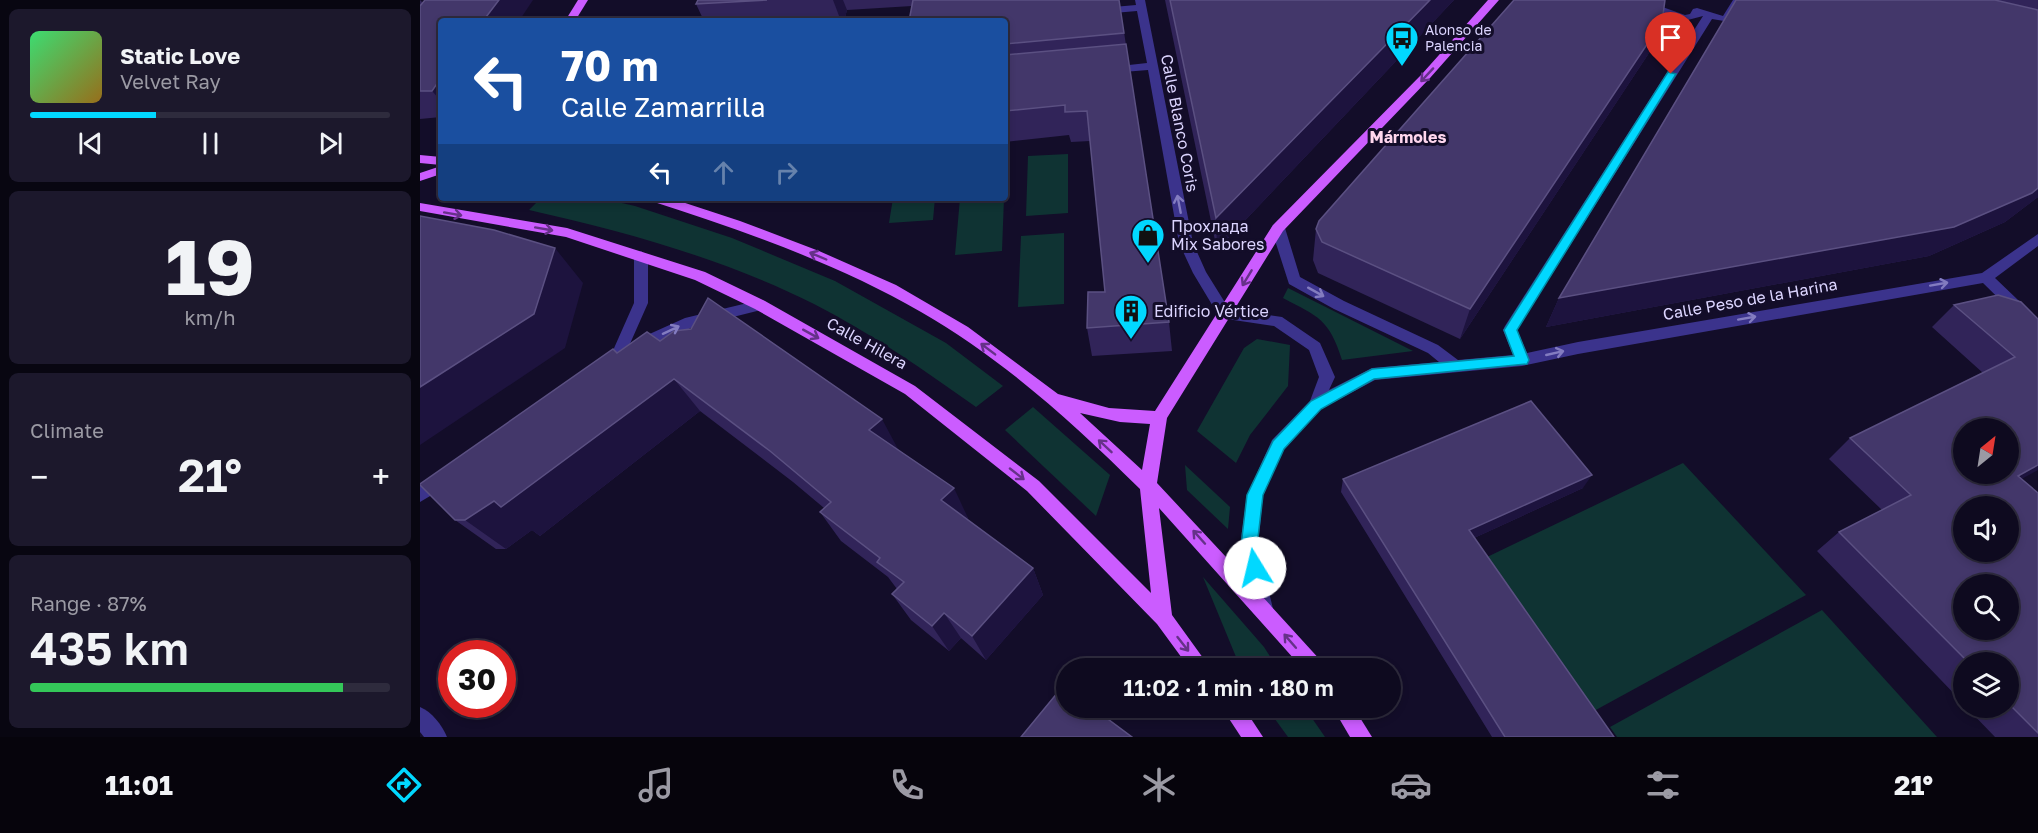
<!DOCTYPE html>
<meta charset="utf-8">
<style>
:root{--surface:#0e0a1f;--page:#1c182c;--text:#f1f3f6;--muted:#9b9aa4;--line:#2e2b3d;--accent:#01d8ff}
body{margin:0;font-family:"Golos Text",sans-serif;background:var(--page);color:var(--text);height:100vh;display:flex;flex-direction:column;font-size:22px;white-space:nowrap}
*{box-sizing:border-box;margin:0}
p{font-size:20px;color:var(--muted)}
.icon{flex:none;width:33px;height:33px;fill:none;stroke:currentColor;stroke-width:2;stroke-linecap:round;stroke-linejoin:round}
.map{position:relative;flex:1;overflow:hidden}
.details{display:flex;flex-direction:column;gap:9px;padding:9px;background:#080611;width:420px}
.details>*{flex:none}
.banner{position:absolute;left:18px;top:18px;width:570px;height:183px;border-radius:6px;box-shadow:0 3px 9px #0003,0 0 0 2px var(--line);background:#1a4fa0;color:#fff;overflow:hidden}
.needle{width:39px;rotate:30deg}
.controls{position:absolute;left:1533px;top:418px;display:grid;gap:12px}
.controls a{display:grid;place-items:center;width:66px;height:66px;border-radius:50%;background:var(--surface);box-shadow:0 3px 9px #0003,0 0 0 2px var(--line);font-size:30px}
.speed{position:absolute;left:18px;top:640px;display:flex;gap:12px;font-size:30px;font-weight:700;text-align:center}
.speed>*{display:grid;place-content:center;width:78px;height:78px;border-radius:50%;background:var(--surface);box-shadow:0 3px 9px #0003,0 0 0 2px var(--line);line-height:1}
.speed .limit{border:9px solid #d22;background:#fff;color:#111}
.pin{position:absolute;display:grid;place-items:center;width:51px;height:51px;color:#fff;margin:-62px -26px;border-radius:50% 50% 50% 0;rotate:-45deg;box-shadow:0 0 6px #0007}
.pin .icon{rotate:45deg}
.me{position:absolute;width:66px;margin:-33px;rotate:351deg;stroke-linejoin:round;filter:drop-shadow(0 0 4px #0008)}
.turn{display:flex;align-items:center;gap:21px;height:126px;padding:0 24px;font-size:27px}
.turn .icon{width:78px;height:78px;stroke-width:2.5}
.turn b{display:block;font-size:42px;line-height:51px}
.lanes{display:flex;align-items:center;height:57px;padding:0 24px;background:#0003;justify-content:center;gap:30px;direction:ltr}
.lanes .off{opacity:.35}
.big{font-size:45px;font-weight:600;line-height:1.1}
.details .tile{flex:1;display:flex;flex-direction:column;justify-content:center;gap:9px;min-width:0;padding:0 21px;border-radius:9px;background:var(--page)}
.details .dial{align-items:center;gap:0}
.dial b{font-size:78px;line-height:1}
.song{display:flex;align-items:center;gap:18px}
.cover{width:72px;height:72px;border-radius:9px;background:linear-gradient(135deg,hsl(140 70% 55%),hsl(40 70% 35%))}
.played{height:6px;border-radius:3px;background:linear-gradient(90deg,var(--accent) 35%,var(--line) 35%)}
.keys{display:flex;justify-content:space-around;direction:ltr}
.heat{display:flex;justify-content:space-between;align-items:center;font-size:33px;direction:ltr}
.charge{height:9px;border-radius:4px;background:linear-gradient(90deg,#34c759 87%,var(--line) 0)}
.trip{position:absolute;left:636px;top:658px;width:345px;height:60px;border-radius:30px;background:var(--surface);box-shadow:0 3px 9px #0003,0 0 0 2px var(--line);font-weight:600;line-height:60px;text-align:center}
.tab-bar{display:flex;height:96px;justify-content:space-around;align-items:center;background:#06040c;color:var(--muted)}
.tab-bar .icon{width:42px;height:42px}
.tab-bar .active{color:var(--accent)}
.tab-bar b{font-size:27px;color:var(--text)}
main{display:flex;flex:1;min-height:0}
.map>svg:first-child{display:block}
</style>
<main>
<section class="details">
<div class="tile">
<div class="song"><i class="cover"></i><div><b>Static Love</b><p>Velvet Ray</p></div></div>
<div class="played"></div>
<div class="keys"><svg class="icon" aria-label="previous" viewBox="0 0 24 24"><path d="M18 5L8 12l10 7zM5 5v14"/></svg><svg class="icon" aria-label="pause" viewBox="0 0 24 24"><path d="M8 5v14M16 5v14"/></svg><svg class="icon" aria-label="next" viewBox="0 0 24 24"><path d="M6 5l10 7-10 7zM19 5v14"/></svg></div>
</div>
<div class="tile dial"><b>19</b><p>km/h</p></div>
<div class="tile"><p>Climate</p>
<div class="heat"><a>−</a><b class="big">21°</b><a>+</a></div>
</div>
<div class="tile"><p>Range · 87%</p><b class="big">435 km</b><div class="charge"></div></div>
</section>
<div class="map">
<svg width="1618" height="737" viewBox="0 0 1618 737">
<rect width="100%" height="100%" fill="#130d29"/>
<g fill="#0f3333">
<path d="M648,154V213L606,216L608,156Z"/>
<path d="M121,198H180L215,206L312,238L415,281L526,343L583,386L556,407C504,370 451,333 394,304C304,259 207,232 109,210Z"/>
<path d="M473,198H515L513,220L469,223Z"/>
<path d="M540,198H584L582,251L535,255Z"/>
<path d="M644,233V304L598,307L601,236Z"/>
<path d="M868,288L993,351L922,360C909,319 899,317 863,298Z"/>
<path d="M837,339L870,345L868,386L830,435L816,463L777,431L824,348Z"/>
<path d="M613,407L690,475L676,516L585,430Z"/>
<path d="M1263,463L1386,595L1174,711L1065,558Z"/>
<path d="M765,465L810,507L808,529L767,490Z"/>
<path d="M783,577L844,647L858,669H821Z"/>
<path d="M1402,610L1517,737H1197L1190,727Z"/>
<path d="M847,708H885L905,737H868Z"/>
</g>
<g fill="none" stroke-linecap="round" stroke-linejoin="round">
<g fill="#3b338c" fill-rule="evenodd">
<path d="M715,0H725L773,243L786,272L809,309L862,317L900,343L915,377L909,390L952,368L1019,362L1008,353L914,309L869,284L851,228L853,225H863L865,228L880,277L924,301L1018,345L1038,360L1093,355L1083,330L1085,326L1283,16L1264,21L1232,10L1197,6L1196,0L1234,4L1265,15L1270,14L1273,9L1277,8L1303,16L1313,0H1323L1310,22L1292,19L1097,330L1107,353L1158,342L1562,273L1618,234V246L1575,278L1618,319V333L1613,332L1563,283L1158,354L1102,366L955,380L901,409L864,449L843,495L838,546L854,613L851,619L845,622L839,619L836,613L820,546L827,495L852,440L890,401L899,377L889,350L854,326L800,318L773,273L759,243L728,70L691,73L685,70L691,67L727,63L717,11L682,14L677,11L682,8L716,5Z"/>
<path d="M221,251L228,256V303L205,355L203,359H193L191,355L214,303V256Z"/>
<path d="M340,300L345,301L347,305L345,309L273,327L219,351L214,349L212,345L214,341L265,318Z"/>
<path d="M21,474L27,476L29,481L27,486L0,502V486Z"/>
<path d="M0,707C12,712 22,725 27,737H4L0,732Z"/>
</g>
<g fill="#cb5cff" fill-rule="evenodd">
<path d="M158,0H168L155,21H145Z"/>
<path d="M1068,0H1079L1010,78L863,231L747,418L737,483L820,572L902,662L904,669H883L739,508L752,615L791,669H770L737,624L607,491L485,394L335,309L275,280L146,237L0,211V203L147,228L285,272L345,301L495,386L619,481L731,593L720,489C653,423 583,359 501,312C416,263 324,231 231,201L230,198H250L320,221L399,251L476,285L548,327L638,394L689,408L735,411L853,225L1002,74ZM660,413L700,422L730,424L722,470Z"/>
<path d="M0,155L21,157V165L0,163Z"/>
<path d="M21,166V174L0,181V173Z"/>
<path d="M802,708H824L843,737H821Z"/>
<path d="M913,708H934L952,737H930Z"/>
</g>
</g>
<g fill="#312459">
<path d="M0,0L21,21V117L0,119Z"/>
<path d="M278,0H699L749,322L752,351L672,356L667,328L685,292L670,141L651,142L649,135L585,142V21L492,6L427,10L424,21H284L276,4Z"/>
<path d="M745,0H1034L797,250Z"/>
<path d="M1316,0H1618V197L1585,222L1509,256L1126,327L1139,298Z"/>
<path d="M1242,22L1229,53L1040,339L898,273L893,260L896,229Z"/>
<path d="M1601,302V479L1618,493V737H1575L1547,708H1588V663H1544V704L1397,551L1419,532L1462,510L1409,459L1430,438L1563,373L1512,327L1534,305Z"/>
<path d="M240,341L478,450L548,518L547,519L613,568L623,595L566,660L541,638L529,651L491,620L472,594L477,589L468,577L421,541L400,512L404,508L373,482L280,411L120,536L112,530L86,549H76L35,520L197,353Z"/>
<path d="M923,479L1163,488L1054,538L1194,737H1072L921,492Z"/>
</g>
<g fill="#1d133e">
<path d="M79,0H113L99,21H63Z"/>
<path d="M413,0H423L427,10L424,21H421Z"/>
<path d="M1010,0H1034L797,250L796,218Z"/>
<path d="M1242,22L1229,53L1040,339L1050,309Z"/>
<path d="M21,78V101L12,91Z"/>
<path d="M1618,188V197L1585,222L1509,256L1126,327L1139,298Z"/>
<path d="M135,248L163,283L145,348L0,445V387Z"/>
<path d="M254,379L280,411L120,536L112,530L86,549L45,520Z"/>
<path d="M462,419L479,451L449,430Z"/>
<path d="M1618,465V470L1570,496L1598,476Z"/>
<path d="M1172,475L1163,488L1043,543L1049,530Z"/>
<path d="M534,488L548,518L536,530L521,500Z"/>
<path d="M613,568L623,595L566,660L552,636Z"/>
<path d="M524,613L541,638L529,651L512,626Z"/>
</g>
<g fill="#43376a" stroke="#5b5082" stroke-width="1.5" fill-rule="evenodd">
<path d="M5,0H79L63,21H21V78L12,91H0V6Z"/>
<path d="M278,0H347L276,4Z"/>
<path d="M493,0H699L704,33L585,44V21H489Z"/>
<path d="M750,0H1010L796,218Z"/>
<path d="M1094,0H1245L1242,22L1050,309L902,242L896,229L899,221Z"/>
<path d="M1316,0H1575L1618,10V188L1612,193L1534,227L1139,298Z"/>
<path d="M706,44L749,322L667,328L668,292H685L667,111L645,112V105L585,111V55Z"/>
<path d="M0,216L74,230L135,248L114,314L0,387Z"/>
<path d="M1578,295L1601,302L1618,319V465L1598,476L1618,493V733L1588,703V663H1549L1419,532L1491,495L1430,438L1595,357L1534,305ZM1544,429H1588V474H1544ZM1544,507H1588V552H1544ZM1544,585H1588V630H1544Z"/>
<path d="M288,298L462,419L449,430L534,488L521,500L613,568L552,636L524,613L512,626L472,594L484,582L457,562L460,558L400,512L411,502L350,451L254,379L81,507L74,501L45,520H35L0,485V484L193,349L197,353L227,332L240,341L254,331L271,329Z"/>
<path d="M1111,401L1172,475L1049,530L1194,737H1085L923,479Z"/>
<path d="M643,686L646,688V708H673L712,737H601Z"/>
</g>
<defs><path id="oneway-shaft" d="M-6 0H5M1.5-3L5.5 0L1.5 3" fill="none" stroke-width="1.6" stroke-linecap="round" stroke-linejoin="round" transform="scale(1.5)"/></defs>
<g stroke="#663189">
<use href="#oneway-shaft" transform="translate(1007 75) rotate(133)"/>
<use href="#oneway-shaft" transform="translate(33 214) rotate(10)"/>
<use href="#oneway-shaft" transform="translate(124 229) rotate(10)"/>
<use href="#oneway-shaft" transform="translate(398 256) rotate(-157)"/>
<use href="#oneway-shaft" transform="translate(827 278) rotate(121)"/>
<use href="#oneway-shaft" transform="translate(391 334) rotate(29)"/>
<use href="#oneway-shaft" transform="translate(568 349) rotate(-143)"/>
<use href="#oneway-shaft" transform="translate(685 446) rotate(-137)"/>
<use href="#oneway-shaft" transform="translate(597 474) rotate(38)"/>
<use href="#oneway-shaft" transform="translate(779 537) rotate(-132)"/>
<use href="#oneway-shaft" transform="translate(870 641) rotate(-131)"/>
<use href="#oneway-shaft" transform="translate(763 644) rotate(52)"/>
</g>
<g stroke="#837cc0">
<use href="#oneway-shaft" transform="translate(759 204) rotate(-101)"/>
<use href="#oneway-shaft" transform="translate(1519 284) rotate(-10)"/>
<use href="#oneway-shaft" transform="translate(896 292) rotate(29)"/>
<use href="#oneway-shaft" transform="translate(1327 318) rotate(-10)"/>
<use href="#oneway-shaft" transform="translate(251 330) rotate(-25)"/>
<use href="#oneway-shaft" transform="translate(1135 353) rotate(-13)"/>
</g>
<path fill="#01d8ff" stroke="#018ca6" stroke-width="1.5" d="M1248,72L1256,74L1097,330L1109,360L1107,364L954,379L901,409L864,449L843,495L837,546L843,568L840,573L835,576L829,573L821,546L827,495L853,441L891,401L952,369L1094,356L1084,330Z"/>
<defs>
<symbol id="bus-pin" viewBox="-11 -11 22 30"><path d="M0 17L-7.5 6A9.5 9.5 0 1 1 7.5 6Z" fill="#01d8ff" stroke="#130d29"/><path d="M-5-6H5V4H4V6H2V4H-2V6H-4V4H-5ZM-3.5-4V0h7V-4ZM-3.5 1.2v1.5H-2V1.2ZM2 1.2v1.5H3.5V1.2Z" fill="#111"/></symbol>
<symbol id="shop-pin" viewBox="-11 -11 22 30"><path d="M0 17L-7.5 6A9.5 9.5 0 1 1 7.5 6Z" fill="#01d8ff" stroke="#130d29"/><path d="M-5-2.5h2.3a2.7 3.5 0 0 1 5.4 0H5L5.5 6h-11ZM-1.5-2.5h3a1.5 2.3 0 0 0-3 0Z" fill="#111"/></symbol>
<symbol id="building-pin" viewBox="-11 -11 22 30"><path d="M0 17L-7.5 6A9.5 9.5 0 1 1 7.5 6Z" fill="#01d8ff" stroke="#130d29"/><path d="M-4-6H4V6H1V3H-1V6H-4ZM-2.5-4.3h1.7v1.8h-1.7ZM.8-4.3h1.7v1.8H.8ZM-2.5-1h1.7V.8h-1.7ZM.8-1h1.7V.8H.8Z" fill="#111"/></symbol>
</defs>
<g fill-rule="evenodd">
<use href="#bus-pin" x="963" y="19" width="38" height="52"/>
<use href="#shop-pin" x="709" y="216" width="38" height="52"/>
<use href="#building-pin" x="692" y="292" width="38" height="52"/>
</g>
<g text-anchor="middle" stroke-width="6" stroke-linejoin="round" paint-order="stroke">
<g font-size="14" fill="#dcd5ff" stroke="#130d29" text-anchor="start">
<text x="1005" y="35">Alonso de<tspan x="1005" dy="16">Palencia</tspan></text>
</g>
<g font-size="16" fill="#dcd5ff" stroke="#130d29">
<text transform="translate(760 123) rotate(79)" y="6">Calle Blanco Coris</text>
<text transform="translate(1330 299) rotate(-10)" y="6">Calle Peso de la Harina</text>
<text transform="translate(447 343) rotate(29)" y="6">Calle Hilera</text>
</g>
<g font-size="16" font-weight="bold" fill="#ffd7ee" stroke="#130d29">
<text x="988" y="143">Mármoles</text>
</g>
<g font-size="16" fill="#dcd5ff" stroke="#130d29" text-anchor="start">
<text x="751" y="232">Прохлада<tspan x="751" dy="18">Mix Sabores</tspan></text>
<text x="734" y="317">Edificio Vértice</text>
</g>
</g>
</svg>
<div class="controls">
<a><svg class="needle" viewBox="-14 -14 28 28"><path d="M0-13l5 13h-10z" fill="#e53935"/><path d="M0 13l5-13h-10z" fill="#9b9aa4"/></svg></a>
<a><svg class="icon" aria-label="sound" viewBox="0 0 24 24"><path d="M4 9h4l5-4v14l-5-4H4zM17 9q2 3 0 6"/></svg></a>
<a><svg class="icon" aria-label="search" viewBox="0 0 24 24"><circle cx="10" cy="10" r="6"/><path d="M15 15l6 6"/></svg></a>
<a><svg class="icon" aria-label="layers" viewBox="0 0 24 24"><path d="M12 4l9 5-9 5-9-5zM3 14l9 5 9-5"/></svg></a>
</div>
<div class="speed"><div class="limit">30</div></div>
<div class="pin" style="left:1251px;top:74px;background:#d93025"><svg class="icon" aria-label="arrive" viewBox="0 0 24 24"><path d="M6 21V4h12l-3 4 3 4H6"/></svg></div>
<svg class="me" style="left:835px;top:568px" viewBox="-20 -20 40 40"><circle r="19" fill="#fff"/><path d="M0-13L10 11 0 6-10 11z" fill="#01d8ff"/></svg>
<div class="trip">11:02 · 1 min · 180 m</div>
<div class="banner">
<div class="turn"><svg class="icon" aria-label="left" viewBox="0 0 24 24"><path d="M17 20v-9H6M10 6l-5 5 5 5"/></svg><div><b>70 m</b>Calle Zamarrilla</div></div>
<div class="lanes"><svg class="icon" aria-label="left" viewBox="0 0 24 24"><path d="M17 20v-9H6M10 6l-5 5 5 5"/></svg><svg class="icon off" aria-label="ahead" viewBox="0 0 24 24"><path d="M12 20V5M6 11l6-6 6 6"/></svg><svg class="icon off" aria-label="right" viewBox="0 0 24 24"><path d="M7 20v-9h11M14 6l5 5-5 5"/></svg></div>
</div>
</div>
</main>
<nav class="tab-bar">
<b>11:01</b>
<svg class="icon active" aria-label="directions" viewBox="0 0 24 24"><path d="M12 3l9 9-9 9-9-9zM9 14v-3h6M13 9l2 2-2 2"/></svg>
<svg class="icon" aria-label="music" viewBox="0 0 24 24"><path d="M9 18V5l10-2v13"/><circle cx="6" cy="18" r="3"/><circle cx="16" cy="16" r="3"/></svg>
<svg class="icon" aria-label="phone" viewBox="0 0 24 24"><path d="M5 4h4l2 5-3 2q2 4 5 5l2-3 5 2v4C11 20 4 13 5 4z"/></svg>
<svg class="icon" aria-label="climate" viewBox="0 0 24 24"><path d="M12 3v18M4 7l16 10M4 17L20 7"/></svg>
<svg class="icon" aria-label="car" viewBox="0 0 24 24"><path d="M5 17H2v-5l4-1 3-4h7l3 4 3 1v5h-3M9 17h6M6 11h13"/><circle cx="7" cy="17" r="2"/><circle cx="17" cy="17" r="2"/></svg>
<svg class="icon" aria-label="filters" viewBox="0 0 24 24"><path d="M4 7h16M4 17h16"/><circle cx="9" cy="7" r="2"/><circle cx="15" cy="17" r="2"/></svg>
<b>21°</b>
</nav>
